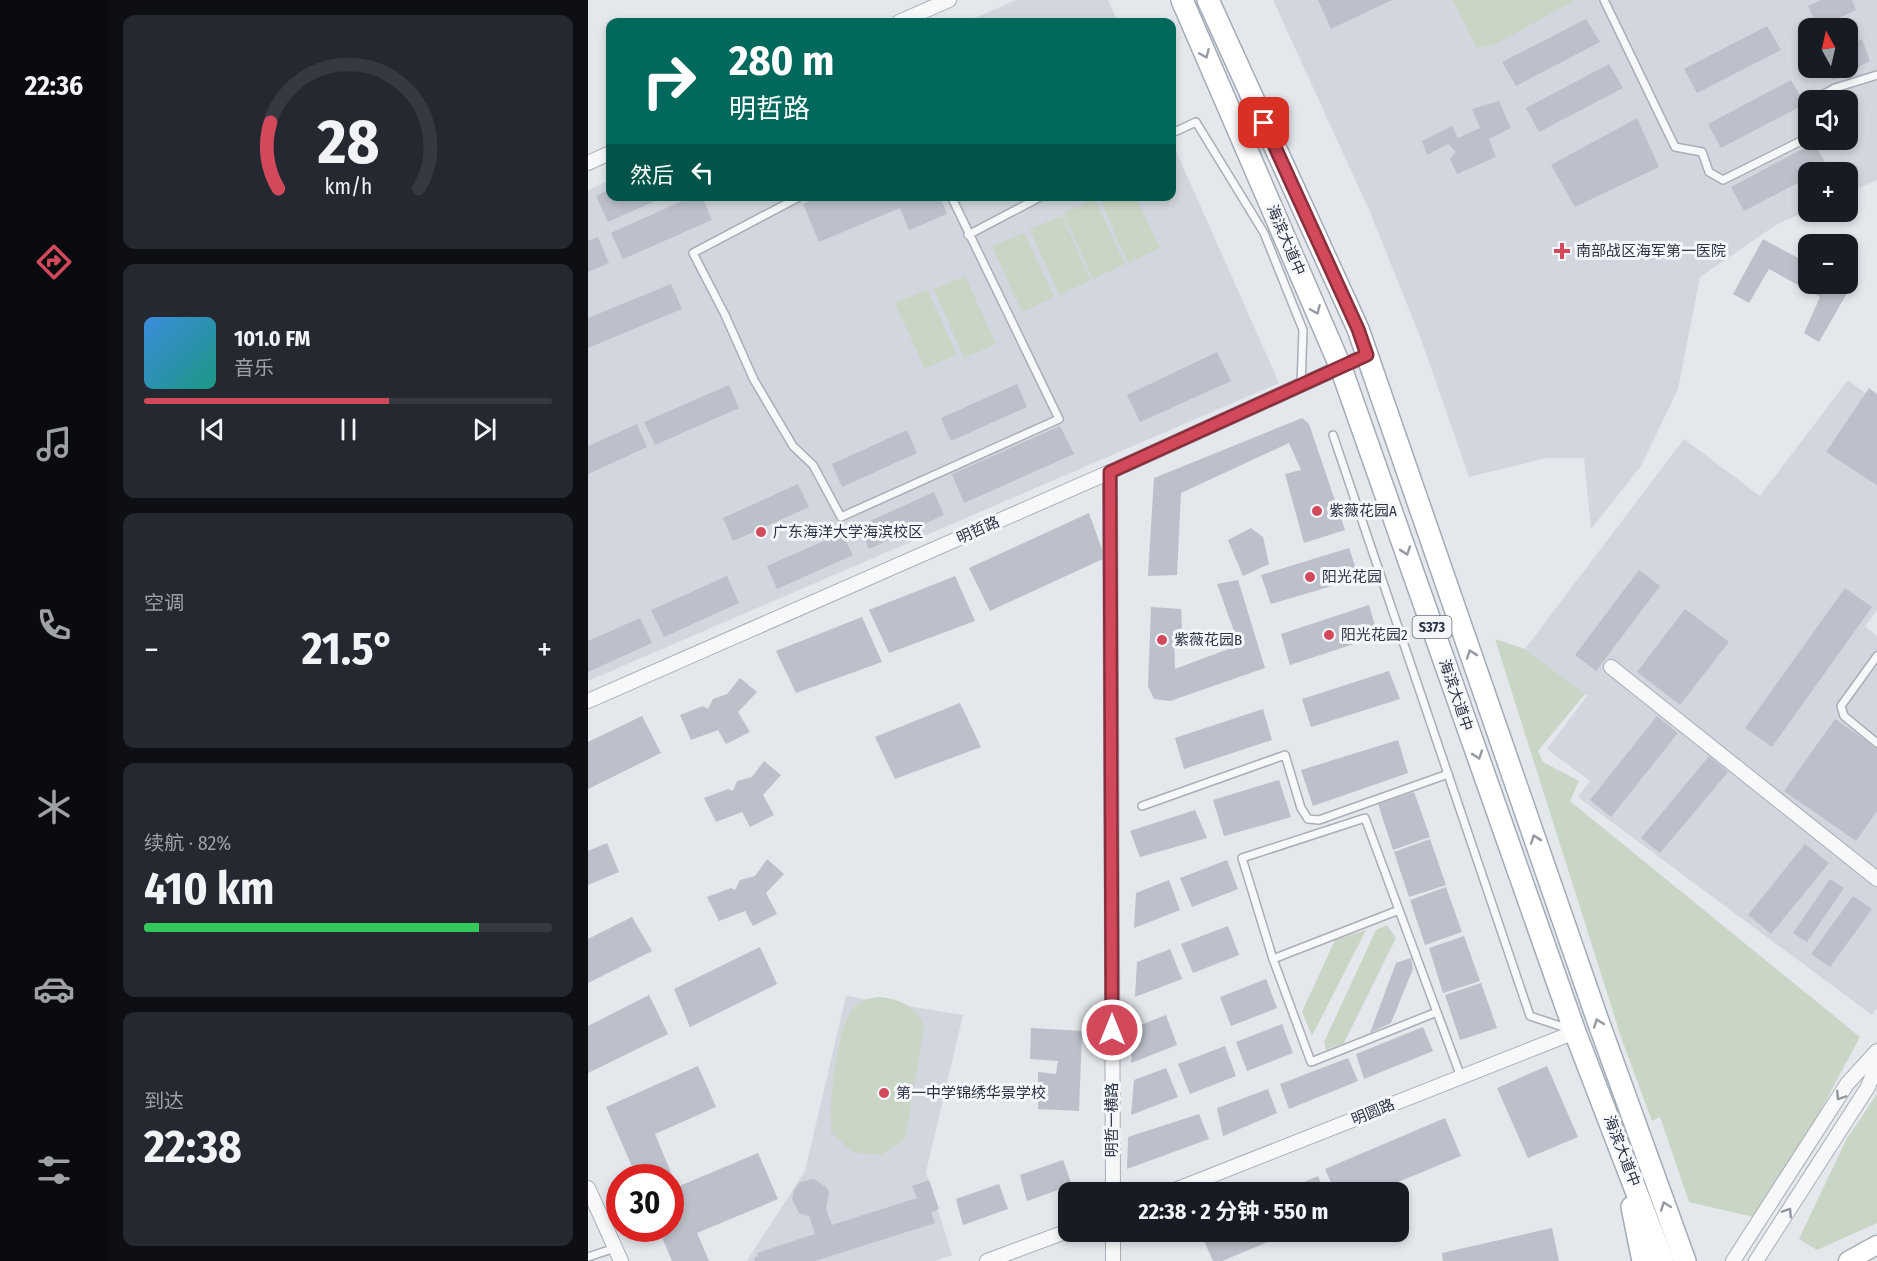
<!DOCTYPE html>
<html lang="zh">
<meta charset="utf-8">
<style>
:root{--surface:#171b24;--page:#242831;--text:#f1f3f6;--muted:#9ea1a6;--line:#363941;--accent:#d1495b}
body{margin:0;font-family:"Fira Sans Condensed","Noto Sans SC",sans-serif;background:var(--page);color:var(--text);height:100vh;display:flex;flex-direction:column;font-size:22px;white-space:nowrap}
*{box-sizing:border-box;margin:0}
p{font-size:20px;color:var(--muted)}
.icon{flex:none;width:33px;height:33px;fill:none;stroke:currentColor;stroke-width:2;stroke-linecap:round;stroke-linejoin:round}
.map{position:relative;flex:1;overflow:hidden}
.panel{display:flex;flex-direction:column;gap:15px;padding:15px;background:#0d0f14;width:480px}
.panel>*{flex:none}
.guide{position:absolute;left:18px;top:18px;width:570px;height:183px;border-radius:12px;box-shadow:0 3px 9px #0003;background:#00695c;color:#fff;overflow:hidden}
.needle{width:39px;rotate:352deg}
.controls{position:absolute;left:1210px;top:18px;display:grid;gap:12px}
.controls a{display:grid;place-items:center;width:60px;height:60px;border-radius:12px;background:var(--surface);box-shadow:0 3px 9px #0003;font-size:30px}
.speed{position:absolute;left:18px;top:1164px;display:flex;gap:12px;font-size:30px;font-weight:700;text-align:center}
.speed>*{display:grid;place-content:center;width:78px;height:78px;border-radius:50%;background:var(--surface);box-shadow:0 3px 9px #0003;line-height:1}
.speed .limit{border:9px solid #d22;background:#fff;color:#111}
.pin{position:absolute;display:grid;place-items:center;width:51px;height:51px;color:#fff;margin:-26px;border-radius:12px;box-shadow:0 3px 9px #0006}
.me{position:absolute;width:66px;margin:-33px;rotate:0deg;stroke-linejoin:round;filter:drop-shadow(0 0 4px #0008)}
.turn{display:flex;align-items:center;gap:21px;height:126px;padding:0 24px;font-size:27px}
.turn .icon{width:78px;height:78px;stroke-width:2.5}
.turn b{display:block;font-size:42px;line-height:51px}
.then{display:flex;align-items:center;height:57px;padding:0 24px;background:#0003;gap:12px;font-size:22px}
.big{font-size:45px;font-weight:700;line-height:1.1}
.panel .widget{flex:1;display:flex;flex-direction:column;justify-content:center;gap:9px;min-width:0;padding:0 21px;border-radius:12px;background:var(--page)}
.panel .dial{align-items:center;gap:0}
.dial svg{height:156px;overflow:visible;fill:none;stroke:var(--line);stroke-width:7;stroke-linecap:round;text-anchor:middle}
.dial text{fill:var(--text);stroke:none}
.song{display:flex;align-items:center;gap:18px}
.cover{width:72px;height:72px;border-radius:9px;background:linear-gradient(135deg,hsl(210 70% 55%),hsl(170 70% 35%))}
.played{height:6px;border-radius:3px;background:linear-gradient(90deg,var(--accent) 60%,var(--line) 60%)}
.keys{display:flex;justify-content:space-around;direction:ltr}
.heat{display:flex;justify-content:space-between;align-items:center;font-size:33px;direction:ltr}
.charge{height:9px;border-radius:4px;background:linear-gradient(90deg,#34c759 82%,var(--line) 0)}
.trip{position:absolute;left:470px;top:1182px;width:351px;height:60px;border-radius:12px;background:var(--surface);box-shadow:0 3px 9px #0003;font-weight:700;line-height:60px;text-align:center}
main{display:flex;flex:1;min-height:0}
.tabs{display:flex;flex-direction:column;width:108px;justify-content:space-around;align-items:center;background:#090b0e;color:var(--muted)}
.tabs .icon{width:42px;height:42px}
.tabs .selected{color:var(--accent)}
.tabs b{font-size:27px;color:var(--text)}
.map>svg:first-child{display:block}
</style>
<main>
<nav class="tabs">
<b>22:36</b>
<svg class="icon selected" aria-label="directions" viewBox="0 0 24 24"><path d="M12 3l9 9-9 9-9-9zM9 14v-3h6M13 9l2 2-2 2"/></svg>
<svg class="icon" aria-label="music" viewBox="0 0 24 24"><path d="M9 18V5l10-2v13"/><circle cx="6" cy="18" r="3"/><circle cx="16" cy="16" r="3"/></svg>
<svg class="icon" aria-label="phone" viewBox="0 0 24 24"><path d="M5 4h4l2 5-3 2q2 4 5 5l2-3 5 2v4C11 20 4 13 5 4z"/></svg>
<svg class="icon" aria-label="climate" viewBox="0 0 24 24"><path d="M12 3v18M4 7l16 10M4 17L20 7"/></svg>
<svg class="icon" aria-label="car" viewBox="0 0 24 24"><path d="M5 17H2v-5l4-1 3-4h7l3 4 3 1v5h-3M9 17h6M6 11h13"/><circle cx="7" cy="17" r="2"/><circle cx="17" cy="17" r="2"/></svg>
<svg class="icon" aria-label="filters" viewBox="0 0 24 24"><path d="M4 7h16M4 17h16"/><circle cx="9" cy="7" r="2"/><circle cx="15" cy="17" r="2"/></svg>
</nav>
<section class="panel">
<div class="widget dial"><svg viewBox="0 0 100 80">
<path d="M14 69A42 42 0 1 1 86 69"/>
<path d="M14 69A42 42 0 0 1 10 35" stroke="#d1495b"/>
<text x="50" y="56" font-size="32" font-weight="700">28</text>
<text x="50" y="72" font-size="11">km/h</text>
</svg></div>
<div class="widget">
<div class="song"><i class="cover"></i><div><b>101.0 FM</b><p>音乐</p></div></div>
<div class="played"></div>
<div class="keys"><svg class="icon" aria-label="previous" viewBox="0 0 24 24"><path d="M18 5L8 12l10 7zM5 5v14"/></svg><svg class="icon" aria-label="pause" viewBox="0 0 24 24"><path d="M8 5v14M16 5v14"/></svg><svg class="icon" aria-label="next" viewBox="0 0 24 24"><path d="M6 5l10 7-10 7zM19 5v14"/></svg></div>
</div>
<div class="widget"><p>空调</p>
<div class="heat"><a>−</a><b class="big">21.5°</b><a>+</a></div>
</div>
<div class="widget"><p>续航 · 82%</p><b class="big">410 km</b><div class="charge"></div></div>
<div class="widget"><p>到达</p><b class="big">22:38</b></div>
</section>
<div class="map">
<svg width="1289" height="1261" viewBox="0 0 1289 1261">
<rect width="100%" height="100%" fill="#e4e7ec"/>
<g fill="#d2d6de" fill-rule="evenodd">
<path d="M428,0H520L530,22H378Z"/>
<path d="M685,0H1289V180L1260,193V172H1221V210L1188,225L1112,277L1090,389L1053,466L1003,529L996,458H959L881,477L833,339L782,212ZM1221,28H1260V68H1221ZM1221,100H1260V140H1221Z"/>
<path d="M584,142L691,383L0,681V190L22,180V196H584Z"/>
<path d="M1260,380L1289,402V610L1277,626L1289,636V1008L1284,1015L990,797L1002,781L959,749L999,696L937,649L1096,439L1172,496Z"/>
<path d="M258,996L375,1015L338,1172L364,1255L347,1261H159L217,1171Z"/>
</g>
<g fill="#c9d6c5">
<path d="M865,0H988L907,44L889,48Z"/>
<path d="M511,197H548L572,248L540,263Z"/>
<path d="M507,200L537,264L505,279L475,213Z"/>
<path d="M474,216L503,280L471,295L442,229Z"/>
<path d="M436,233L466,297L434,312L404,246Z"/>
<path d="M377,276L408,344L376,358L346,289Z"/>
<path d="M339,290L369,354L337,369L307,303Z"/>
<path d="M907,639L937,649L997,694L950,751L955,762L991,781L982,801L1272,1037L1174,1219L1101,1202L1072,1117L1064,1121L1034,1040Z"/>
<path d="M799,925L808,938L756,1043L738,1050L736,1042L788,930Z"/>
<path d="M778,930L724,1036L714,1012L747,940Z"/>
<path d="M291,997C313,999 327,1006 336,1026L317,1139L293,1155L264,1152L243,1132C240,1107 249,1025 266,1007C273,1000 281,998 291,997Z"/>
<path d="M1289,1094V1223L1229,1250L1211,1239L1258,1140Z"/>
</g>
<g fill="#bbc0ca">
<path d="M730,0H804L743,29Z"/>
<path d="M1233,0H1264L1268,10L1230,28L1220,6Z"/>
<path d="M998,19L1012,42L928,86L914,62Z"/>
<path d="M1179,26L1193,50L1109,93L1096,69Z"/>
<path d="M1274,39L1282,61L1245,80L1240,68H1260V45Z"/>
<path d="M1021,64L1035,88L951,132L938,108Z"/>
<path d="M1203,80L1217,104L1133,148L1120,124Z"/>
<path d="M911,101L923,128L901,139L908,157L869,174L862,159L868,152L860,144L839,155L834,141L864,126L870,138L892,128L884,109Z"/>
<path d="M1049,118L1071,167L987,207L963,165Z"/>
<path d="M1226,143L1240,167L1230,172H1221V177L1156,211L1143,187Z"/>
<path d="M22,189V196H78L20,222L8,196Z"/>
<path d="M105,196H114L124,220L35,259L23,233Z"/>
<path d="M232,196H352L359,214L321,230L312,208L231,242L215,204Z"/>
<path d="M10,237L21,263L0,272V241Z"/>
<path d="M1175,239L1221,264V284H1258L1263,286L1231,342L1216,333L1232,297L1181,269L1161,303L1145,294Z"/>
<path d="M83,284L94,309L0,348V318Z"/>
<path d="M629,352L643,381L552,422L539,395Z"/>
<path d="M429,384L439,407L363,441L353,418Z"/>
<path d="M141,385L151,408L67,445L56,422Z"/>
<path d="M1281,388L1289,394V485L1238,452Z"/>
<path d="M714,418L721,424L757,530L716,543L697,474L713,470L701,443L593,493L589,575L560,576L566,478Z"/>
<path d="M49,424L59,447L0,474V446Z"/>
<path d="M472,426L486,454L376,503L364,474Z"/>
<path d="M319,430L329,453L254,487L244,464Z"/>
<path d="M210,484L221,507L145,541L135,518Z"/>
<path d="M346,492L356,515L281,549L271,526Z"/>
<path d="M501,513L517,558L402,611L381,568Z"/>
<path d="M663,528L675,537L681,564L655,576L640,540Z"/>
<path d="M254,533L265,555L189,589L179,566Z"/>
<path d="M761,548L771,578L683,604L673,575Z"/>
<path d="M1051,570L1072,586L1008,671L987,655Z"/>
<path d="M139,576L151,603L76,637L63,610Z"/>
<path d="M367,576L387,621L301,653L281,610Z"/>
<path d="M650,580L677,668L582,701L566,699L560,686L563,607L593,609L594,628L586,634L587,669L651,645L629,584Z"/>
<path d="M1257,588L1284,607L1184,747L1157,728Z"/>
<path d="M781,605L790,636L702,665L693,634Z"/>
<path d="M1097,609L1141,642L1092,705L1049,672Z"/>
<path d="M274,617L294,662L208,693L188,651Z"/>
<path d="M52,618L64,643L0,672V641Z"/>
<path d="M801,671L812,699L723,727L714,699Z"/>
<path d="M152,678L169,692L150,712L162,732L138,744L130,730L103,740L92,715L115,706L120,709L125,699L139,694Z"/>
<path d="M372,703L393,747L307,779L287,737Z"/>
<path d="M675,709L684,740L596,769L587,738Z"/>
<path d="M54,716L73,753L0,789V742Z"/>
<path d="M1069,716L1090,733L1023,817L1002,800Z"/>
<path d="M1247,719L1289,748V811L1268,841L1196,791Z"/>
<path d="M810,740L820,773L725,806L713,770Z"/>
<path d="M1121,756L1140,772L1072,853L1053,838Z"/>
<path d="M176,761L193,775L175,795L186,815L162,827L154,812L128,822L116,798L140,789L145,791L149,781L164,777Z"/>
<path d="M691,780L703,817L636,836L625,800Z"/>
<path d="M826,792L842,837L805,850L790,804Z"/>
<path d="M607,810L619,838L552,857L542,831Z"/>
<path d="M842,839L858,885L821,897L806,852Z"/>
<path d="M19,843L31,872L0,885V851Z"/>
<path d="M1217,844L1241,863L1183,934L1160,915Z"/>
<path d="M179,859L196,874L178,893L189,914L165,926L157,911L131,921L119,897L143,888L147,890L152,880L167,876Z"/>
<path d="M639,860L650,889L604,907L592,878Z"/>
<path d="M1242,879L1256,888L1219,942L1205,933Z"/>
<path d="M581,880L592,910L546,928L548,893Z"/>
<path d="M858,887L874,932L837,945L822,900Z"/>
<path d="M1265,896L1284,909L1242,967L1223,954Z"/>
<path d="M44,917L64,951L0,983V939Z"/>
<path d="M640,926L651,955L605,973L593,944Z"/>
<path d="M876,936L892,981L855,993L841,948Z"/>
<path d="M172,947L189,984L102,1027L86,989Z"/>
<path d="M582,949L594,979L547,997L549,962Z"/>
<path d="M823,958L825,969L803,1023L782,1033L808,963Z"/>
<path d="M678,979L689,1008L643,1026L632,997Z"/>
<path d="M893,983L909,1028L872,1040L857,995Z"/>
<path d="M61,995L80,1034L0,1073V1026Z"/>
<path d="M578,1015L589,1045L543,1063L545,1028Z"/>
<path d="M694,1024L705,1053L659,1071L648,1042Z"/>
<path d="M835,1027L845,1051L776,1079L768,1054Z"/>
<path d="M443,1028L494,1031L491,1111L450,1109V1072L468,1074L470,1061L442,1059Z"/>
<path d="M637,1046L648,1076L602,1094L590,1064Z"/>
<path d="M760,1058L770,1081L701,1109L692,1084Z"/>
<path d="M110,1066L128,1107L67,1134L89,1187L170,1153L190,1199L109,1233L121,1261H84L70,1228H82V1178H49L18,1107Z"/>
<path d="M959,1066L990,1137L940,1158L909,1088Z"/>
<path d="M578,1068L590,1097L543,1115L546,1080Z"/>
<path d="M680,1089L689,1113L635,1136L629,1108Z"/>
<path d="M611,1114L621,1139L539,1169L540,1137Z"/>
<path d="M857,1118L873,1156L786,1192H747L737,1169Z"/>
<path d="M475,1160L484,1185L439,1201L432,1175Z"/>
<path d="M730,1176L737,1192H692Z"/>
<path d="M226,1179L238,1187L241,1192L238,1209L244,1225L329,1198L324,1186L341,1180L351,1209L343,1213L347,1223L227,1261H167L166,1258L170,1256L169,1253L227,1234L221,1216L211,1213L204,1199L206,1190L212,1182Z"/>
<path d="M411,1184L420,1209L375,1225L368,1199Z"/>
<path d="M964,1228L971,1261H855L854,1253Z"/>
<path d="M612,1232H704L634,1261H625Z"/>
</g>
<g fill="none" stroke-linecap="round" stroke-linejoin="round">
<defs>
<g id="lane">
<path d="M1016,0L1087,147L1114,152L1121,172L1135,180L1221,137"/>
<path d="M1225,100L1247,88L1289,75"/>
<path d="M584,133L608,122L676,233L715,330L713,386"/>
<path d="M213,196L105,253L137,315L166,380L205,446L225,465L253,517L471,419L363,196"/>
<path d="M380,235L454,196"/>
<path d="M745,435L942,1016L981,1029"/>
<path d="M1289,656L1253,706L1256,716L1289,743"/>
<path d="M554,806L697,755L713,808L720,819L731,820L860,774"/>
<path d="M685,959L654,858L777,818L811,910"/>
<path d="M849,1012L723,1062L685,959L811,910L873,1077"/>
<path d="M0,1257L27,1248"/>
</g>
<g id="street">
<path d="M311,22L361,0"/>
<path d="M0,163L22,153"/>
<path d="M522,472L525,1192"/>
<path d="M1023,667L1289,879"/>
<path d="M0,701L522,472L779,355"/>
<path d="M0,1188L33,1261"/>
<path d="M582,1192L987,1032"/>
<path d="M399,1261L480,1231"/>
<path d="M525,1261V1232"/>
<path d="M1145,1261L1259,1084L1289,1051"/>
<path d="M1168,1261L1280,1087L1289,1063"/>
</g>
<path id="secondary" d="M1260,1261L1289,1245"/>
<g id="primary">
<path d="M594,0L753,368L987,1032L1075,1261"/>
<path d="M620,0L770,329L1010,1021L1097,1261"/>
<path d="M1044,1207L1055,1261"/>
</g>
</defs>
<use href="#lane" stroke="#a9aeb7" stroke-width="10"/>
<use href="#street" stroke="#a9aeb7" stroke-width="16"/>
<use href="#secondary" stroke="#a9aeb7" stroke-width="21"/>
<use href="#primary" stroke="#a3abb8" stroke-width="24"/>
<use href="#lane" stroke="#f7f8fa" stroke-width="7"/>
<use href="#street" stroke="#f7f8fa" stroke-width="14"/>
<use href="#secondary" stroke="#fff" stroke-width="18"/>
<use href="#primary" stroke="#fff" stroke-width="21"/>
</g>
<defs><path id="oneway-chevron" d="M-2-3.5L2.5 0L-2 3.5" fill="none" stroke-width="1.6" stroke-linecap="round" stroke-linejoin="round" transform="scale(1.5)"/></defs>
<g stroke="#959aa2">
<use href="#oneway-chevron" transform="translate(617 54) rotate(67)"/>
<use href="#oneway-chevron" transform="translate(728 310) rotate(67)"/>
<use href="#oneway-chevron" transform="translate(818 551) rotate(71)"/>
<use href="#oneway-chevron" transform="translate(883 654) rotate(-109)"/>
<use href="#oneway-chevron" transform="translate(890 755) rotate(71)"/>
<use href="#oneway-chevron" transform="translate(947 839) rotate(-109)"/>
<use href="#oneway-chevron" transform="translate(1010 1023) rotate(-110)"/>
<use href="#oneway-chevron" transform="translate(1077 1206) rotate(-110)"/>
</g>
<g stroke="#9196a0">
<use href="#oneway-chevron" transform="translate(1252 1096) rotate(123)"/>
<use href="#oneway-chevron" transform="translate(1200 1212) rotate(-57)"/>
</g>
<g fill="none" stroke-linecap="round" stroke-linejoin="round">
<defs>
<path id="route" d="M524,1030L522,472L779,355L770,329L676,123"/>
</defs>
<use href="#route" stroke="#882f3b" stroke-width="15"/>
<use href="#route" stroke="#d1495b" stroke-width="10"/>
</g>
<g fill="#d1495b" stroke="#f4f6f9" stroke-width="2">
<path d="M971 242h6v6h6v6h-6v6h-6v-6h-6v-6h6z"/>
<circle cx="729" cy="511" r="6"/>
<circle cx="173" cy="532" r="6"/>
<circle cx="722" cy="577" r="6"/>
<circle cx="741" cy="635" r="6"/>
<circle cx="574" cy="640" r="6"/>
<circle cx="296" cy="1093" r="6"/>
</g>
<g text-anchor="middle" stroke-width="6" stroke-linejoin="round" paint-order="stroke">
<rect fill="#f4f6f9" stroke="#676e7b" stroke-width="1.5" x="824.5" y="616" width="39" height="22" rx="4.5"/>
<g font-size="14" font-weight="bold" fill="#2b3445">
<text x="844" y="632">S373</text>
</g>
<g font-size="15" fill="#2b3445" stroke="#f4f6f9">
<text transform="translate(698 240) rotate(67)" y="5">海滨大道中</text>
<text transform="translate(390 530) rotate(-24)" y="5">明哲路</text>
<text transform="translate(868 695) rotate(71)" y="5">海滨大道中</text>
<text transform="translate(785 1112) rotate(-22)" y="5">明圆路</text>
<text transform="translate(524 1120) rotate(-90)" y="5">明哲一横路</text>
<text transform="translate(1034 1151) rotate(69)" y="5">海滨大道中</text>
</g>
<g font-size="15" fill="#2b3445" stroke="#f4f6f9" text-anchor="start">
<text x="988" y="256">南部战区海军第一医院</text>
<text x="741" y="516">紫薇花园A</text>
<text x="185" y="537">广东海洋大学海滨校区</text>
<text x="734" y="582">阳光花园</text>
<text x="753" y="640">阳光花园2</text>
<text x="586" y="645">紫薇花园B</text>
<text x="308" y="1098">第一中学锦绣华景学校</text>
</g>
</g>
</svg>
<div class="controls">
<a><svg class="needle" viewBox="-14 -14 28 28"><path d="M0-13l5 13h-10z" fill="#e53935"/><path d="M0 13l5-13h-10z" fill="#9ea1a6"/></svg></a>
<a><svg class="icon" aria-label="sound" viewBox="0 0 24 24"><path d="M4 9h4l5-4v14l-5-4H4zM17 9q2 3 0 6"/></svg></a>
<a>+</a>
<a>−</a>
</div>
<div class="speed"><div class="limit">30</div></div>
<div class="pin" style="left:676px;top:123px;background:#d93025"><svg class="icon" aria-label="arrive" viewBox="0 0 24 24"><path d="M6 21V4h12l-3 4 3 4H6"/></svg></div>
<svg class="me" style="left:524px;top:1030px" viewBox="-20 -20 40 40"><circle r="17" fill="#d1495b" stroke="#fff" stroke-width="3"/><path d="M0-11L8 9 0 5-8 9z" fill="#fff"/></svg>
<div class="trip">22:38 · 2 分钟 · 550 m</div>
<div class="guide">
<div class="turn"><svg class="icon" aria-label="right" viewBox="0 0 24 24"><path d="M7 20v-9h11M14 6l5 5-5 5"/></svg><div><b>280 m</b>明哲路</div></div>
<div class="then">然后<svg class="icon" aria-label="left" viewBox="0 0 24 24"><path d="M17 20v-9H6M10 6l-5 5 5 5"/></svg></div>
</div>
</div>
</main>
